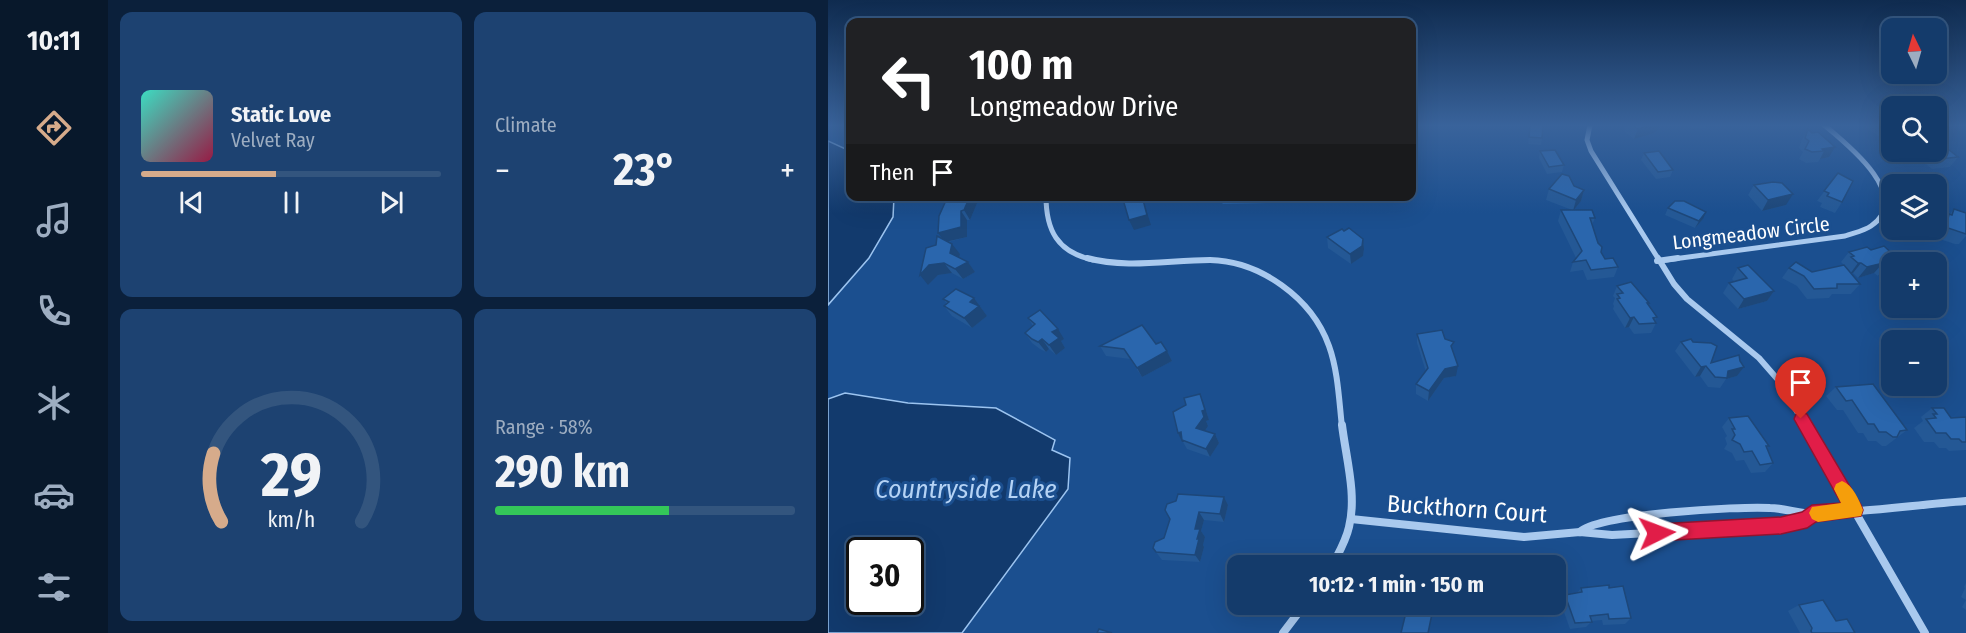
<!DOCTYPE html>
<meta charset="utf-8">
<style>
:root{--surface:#143b6b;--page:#1d4271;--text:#f1f3f6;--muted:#9dadc1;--line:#33557e;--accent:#d6ab8b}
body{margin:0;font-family:"Fira Sans Condensed",sans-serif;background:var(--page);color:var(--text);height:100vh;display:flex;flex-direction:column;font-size:22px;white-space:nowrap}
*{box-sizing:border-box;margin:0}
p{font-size:20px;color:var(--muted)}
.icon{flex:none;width:33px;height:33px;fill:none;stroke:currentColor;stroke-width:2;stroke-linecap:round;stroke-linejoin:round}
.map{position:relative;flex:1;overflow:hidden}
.drawer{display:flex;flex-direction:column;gap:12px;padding:12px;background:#0b203b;width:720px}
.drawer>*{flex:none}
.banner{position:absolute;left:18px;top:18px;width:570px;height:183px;border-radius:12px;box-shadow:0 6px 24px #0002,0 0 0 2px var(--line);background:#202124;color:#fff;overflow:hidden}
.needle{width:39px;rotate:355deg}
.controls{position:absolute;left:1053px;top:18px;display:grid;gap:12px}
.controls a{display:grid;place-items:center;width:66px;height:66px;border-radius:12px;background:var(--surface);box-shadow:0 6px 24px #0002,0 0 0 2px var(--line);font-size:30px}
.speed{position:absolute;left:18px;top:537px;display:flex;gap:12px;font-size:30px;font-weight:700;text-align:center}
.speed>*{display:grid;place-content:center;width:78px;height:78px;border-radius:50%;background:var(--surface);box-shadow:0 6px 24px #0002,0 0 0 2px var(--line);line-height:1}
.speed .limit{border:3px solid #111;border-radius:9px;background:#fff;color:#111}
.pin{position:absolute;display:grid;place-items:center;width:51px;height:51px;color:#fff;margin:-62px -26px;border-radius:50% 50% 50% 0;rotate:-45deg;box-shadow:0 0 6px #0007}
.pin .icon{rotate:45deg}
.me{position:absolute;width:66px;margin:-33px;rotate:87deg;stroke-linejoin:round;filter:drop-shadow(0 0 4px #0008)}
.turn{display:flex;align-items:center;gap:21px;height:126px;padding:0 24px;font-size:27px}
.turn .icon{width:78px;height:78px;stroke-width:2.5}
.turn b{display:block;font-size:42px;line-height:51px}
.then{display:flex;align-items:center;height:57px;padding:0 24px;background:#0003;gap:12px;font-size:22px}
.big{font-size:45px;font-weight:700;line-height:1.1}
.drawer .card{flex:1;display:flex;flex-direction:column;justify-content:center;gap:9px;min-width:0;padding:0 21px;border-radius:12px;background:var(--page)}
.drawer .dial{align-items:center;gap:0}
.dial svg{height:156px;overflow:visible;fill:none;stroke:var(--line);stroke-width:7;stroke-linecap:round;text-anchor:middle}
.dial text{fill:var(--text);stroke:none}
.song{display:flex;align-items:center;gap:18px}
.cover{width:72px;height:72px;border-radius:9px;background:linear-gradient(135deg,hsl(170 70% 55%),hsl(340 70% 35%))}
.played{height:6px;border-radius:3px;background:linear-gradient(90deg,var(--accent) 45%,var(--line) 45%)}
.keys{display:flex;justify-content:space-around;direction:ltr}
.heat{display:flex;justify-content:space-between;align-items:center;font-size:33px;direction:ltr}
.charge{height:9px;border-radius:4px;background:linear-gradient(90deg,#34c759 58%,var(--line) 0)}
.drawer .tiles{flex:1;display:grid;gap:12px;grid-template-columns:repeat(2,1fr)}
.trip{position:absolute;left:399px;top:555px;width:339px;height:60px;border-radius:12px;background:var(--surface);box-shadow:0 6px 24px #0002,0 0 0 2px var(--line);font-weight:700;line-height:60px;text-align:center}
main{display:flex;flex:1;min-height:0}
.tab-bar{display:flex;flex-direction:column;width:108px;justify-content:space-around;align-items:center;background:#08182b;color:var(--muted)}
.tab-bar .icon{width:42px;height:42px}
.tab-bar .active{color:var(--accent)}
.tab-bar b{font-size:27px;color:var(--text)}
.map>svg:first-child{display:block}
</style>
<main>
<nav class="tab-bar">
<b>10:11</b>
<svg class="icon active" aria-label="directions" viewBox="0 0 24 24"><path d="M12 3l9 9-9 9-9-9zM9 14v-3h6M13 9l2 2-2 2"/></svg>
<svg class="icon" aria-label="music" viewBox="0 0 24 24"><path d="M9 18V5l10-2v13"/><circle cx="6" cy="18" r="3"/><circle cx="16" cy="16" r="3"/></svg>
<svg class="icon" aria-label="phone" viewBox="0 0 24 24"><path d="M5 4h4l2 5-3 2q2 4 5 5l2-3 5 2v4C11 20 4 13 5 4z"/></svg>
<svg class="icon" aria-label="climate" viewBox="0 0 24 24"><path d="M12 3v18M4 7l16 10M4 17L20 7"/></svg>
<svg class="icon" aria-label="car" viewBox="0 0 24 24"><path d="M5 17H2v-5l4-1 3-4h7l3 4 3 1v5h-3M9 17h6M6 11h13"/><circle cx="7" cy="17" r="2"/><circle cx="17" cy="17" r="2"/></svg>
<svg class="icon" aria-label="filters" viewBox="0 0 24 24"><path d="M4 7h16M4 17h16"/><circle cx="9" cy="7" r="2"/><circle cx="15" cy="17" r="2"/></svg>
</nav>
<section class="drawer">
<div class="tiles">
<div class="card">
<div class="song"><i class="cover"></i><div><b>Static Love</b><p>Velvet Ray</p></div></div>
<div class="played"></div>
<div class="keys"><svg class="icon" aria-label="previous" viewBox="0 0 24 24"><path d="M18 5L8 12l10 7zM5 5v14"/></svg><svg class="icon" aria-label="pause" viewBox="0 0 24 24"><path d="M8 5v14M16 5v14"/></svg><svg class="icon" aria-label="next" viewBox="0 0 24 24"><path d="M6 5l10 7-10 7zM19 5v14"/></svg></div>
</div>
<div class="card"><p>Climate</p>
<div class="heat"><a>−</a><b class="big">23°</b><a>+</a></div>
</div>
<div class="card dial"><svg viewBox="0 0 100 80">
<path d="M14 69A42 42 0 1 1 86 69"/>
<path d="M14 69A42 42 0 0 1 10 34" stroke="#d6ab8b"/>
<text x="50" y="56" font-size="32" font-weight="700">29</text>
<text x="50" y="72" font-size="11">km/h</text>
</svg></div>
<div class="card"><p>Range · 58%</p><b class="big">290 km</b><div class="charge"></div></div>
</div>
</section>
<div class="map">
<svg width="1138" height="633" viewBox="0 0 1138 633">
<rect width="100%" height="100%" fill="#1b4f8f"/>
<path fill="#2461a8" d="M388,197H453L440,203L395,204Z"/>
<g fill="#123a6d" stroke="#9cc4f0" stroke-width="1.5" fill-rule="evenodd">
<path d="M0,141L22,151V196L66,197L65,217L41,258L0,305Z"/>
<path d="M17,393L80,403L168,408L227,440L224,450L242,458L240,489L134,633H0V399ZM32,550H82V602H32Z"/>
</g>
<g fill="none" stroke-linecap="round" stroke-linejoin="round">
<g stroke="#a9c9ee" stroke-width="5">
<path d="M762,125L759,140L763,151L831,260"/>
<path d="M218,196C218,230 229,252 265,260"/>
<path d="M838,260L1017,236C1025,233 1036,231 1043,226C1086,197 1019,144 996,125"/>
</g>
<g stroke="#a9c9ee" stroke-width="6">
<path d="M259,258C299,269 341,260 382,260C432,261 484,298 501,346C510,371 511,400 514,427"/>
<path d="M830,258L846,284L859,299L931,358L952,382L978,427"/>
<path d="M829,261L850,258"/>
</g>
<g stroke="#a9c9ee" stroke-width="8">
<path d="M977,425L1097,633"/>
<path d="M523,519L696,537L752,532L784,535L953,526L979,519L984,514"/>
<path d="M752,532C770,514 911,506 942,508C956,508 972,514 987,514C1037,512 1088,505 1138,501"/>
<path d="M504,566C510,554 518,541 521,527C529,495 518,458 514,425"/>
<path d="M455,633L477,604"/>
</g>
</g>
<g fill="#245895">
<path d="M702,125L714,138L713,145L700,144Z"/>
<path d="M797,125H831L829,130L826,133L806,139L797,132Z"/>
<path d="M860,125H878L877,128L864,129Z"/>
<path d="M1035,125H1064V145H1063Z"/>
<path d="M980,129L1001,157L992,159L990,162L978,163L971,159L975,152L971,148L974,139Z"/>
<path d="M712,151L736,165L734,172L719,174L711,158Z"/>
<path d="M1088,152H1108L1130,157L1122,167L1104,169L1086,154Z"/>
<path d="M816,153L845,170L842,177L828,179L813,160Z"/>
<path d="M1010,173L1014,202L1007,213L992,207L994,203L989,201Z"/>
<path d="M926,185L958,205L934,211L920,195Z"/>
<path d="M746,186L756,190L753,201L746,210L767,218L764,225L773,252L777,259L790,267L786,277L759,280L755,270L742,272L745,262L748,258L730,221L733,210H744L718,200L721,189Z"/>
<path d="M120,196H152L142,220H139V237L120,242L132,254L131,258L140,262L147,272L135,279L124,273L110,275L100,285L108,245L114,239Z"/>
<path d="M840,208L875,219L867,228L837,215Z"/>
<path d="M1126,209L1138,213V236L1131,244H1127L1111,239L1110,235L1112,225Z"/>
<path d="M516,231L535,239L536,249L535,256L523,264L500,248L499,237Z"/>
<path d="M1043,250L1064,262V272L1050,276L1046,273L1030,278L1025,273L1023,274L1032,284L1023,294H1004L1001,298L979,299L969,286L954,278L961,268L984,272L1016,266V265L1013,262L1021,252Z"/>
<path d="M910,268L946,291L939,301L910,309L895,293L901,283L906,281L904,279Z"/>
<path d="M789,286L821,303L820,305L829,317L827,320L828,323L823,333L806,334L801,327L797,328L785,309L786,306L785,304L787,298L785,296Z"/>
<path d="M146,298L159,316L144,328L124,316L116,306L119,304L115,299Z"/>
<path d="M200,318L236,339L233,341L237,348L228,355L221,349L218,352L212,349L204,343L197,333L205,326Z"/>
<path d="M589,334L617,339L625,351L628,376L616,378L600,401L588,394V384L598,372L589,343Z"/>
<path d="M853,342L883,363L912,361L916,367L909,376L898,379L892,388L880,387L872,376L867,377L847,351Z"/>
<path d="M328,344L339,351L344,361L314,377L302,359L278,356L272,346Z"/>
<path d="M1008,387L1079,430L1058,446H1054L1048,441H1040L1035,433H1030L1015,410H1009L998,396Z"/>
<path d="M376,404L381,420L378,421L380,426L377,431L387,434L391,443L382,457L359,449L350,433Z"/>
<path d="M1104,408L1123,418L1138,417V450L1121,451L1118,448H1111L1106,442H1096L1086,428L1095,421L1093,417Z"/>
<path d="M901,418L941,446L939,448L945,463L937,472L923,473L916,460L908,461L904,453L896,449L899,444L897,438L899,436L894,427Z"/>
<path d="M396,497L400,505L396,522L376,520L373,531L377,537L375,545L376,547L372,562L334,560L328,552L336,538L342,519Z"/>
<path d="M1138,583V610L1134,607L1138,600L1133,597L1137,588L1136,587Z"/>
<path d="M753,588H781L803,618L797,624L775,625L774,620L764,621L758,627L742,629L732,601L737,595L749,593Z"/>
<path d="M971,605L1008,621L1027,633H972L960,611Z"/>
</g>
<g fill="#1d4779">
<path d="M823,125H831L829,130L826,133L806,139L810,129Z"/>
<path d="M1007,147L1001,157L992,159L996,151L994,149Z"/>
<path d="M756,190L753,201L745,211L748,200Z"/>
<path d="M965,194L958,205L934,211L940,200Z"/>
<path d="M142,196H152L142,220L136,210Z"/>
<path d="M314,196V197L323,225L306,230L301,220Z"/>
<path d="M133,211L139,220V237L117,242L110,233Z"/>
<path d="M878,212L875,219L867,228L871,221Z"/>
<path d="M535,239L536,249L535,256L523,264L522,254Z"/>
<path d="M124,244L132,254L130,263L122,253Z"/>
<path d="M140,262L147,272L135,279L127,269Z"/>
<path d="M116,263L124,273L110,275L100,285L92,275L101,265Z"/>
<path d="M1030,263H1033L1025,273L1022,274Z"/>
<path d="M1055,263L1046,273L1030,278L1039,267Z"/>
<path d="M1064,265V272L1050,276L1059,266Z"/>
<path d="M946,291L939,301L910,309L916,299Z"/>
<path d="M146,298L159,316L144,328L136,318L142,302Z"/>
<path d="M806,317L801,327L797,328L802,318Z"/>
<path d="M230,329L236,339L233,341L237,348L228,355L221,345L224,332Z"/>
<path d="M214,339L221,349L218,352L210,342Z"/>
<path d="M339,351L344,361L314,377L309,368Z"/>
<path d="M630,366L628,376L616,378L600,401L601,391L617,369Z"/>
<path d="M878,366L872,376L867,377L873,367Z"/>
<path d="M916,367L909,376L898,379L900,371Z"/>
<path d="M372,394L376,404L381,420L378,421L380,426L373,437L368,428L374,411Z"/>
<path d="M353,432L356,442H354L350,433Z"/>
<path d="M387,434L391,443L382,457L378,449Z"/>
<path d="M396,497L400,505L396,522L392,514Z"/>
<path d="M371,512L376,520L373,531L377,537L375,545L376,547L372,562L367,555L369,539L367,529Z"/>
</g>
<g fill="#2a66ad" stroke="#1d4779" stroke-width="1.5">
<path d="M702,125H715L714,138L701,137Z"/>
<path d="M804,125H823L810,129Z"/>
<path d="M1048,125H1064V136Z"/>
<path d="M980,129L984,133L990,132L1007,147L994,149L996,151L984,152L977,149L981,141L977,138Z"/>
<path d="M1108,142H1111L1130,157L1112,159L1103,152H1108Z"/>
<path d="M727,150L736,165L721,167L712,151Z"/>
<path d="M831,151L845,170L830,172L816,153Z"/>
<path d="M1010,173L1025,181L1014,202L999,196L1001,193L996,191Z"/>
<path d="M734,174L741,176L746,186L756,190L748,200L721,189Z"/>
<path d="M945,182L954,183L965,194L940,200L926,185Z"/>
<path d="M120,196H142L136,210L133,211V227L110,233L111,216Z"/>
<path d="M294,196H314L319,215L301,220Z"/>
<path d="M847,201H856L878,212L871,221L840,208Z"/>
<path d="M1126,209L1138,213V234L1120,228L1119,224L1121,214L1124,215Z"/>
<path d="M733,210H764L767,218H762L770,243L774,247L773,252L777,259L785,258L790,267L763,270L758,260L745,262L754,251Z"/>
<path d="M521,228L535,239L534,246L522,254L499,237L514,229L516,231Z"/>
<path d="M109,236L124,244L122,253L140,262L127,269L116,263L101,265L92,275L98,248L108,245Z"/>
<path d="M1056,246L1073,262H1064V265L1059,266L1055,263L1039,267L1033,263H1030L1023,257L1026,256L1021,252L1039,247L1043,250Z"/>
<path d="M968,262L984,272L1016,265L1032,284H1009V288L986,289L976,276L961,268Z"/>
<path d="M920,265L946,291L916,299L901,283L919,278L910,268Z"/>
<path d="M803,282L821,303H819L829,317L825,318L828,323L811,324L806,317L802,318L789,299L792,298L789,294L795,293L789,286Z"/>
<path d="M128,289L146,298L142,302L151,306L136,318L116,306L121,302L115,299Z"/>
<path d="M212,310L230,329L224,332L231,338L221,345L214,339L210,342L204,339L197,333L207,324L200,318Z"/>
<path d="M314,325L328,344L333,342L339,351L309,368L296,349L272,346Z"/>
<path d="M614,330L617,339L626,342L623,346L630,366L617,369L601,391L588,384L600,368L589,334Z"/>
<path d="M863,339L865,342L883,343L889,346L883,363L911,355L912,361L916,367L900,371L899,378L887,377L878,366L873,367L853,342Z"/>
<path d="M1045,384L1079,430L1072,431L1069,437H1065L1058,432H1051L1046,424H1040L1024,400L1018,401L1008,387Z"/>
<path d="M372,394L377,410L374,411L376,417L368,428L387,434L378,449L354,440L353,432L350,433L345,412L358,405L356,398Z"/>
<path d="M1104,408H1116L1123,418L1138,417V442H1134L1131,439H1123L1118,433H1108L1098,419L1108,418L1105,414H1109Z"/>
<path d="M920,416L941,446H938L945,463L932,465L924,451L916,452L912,444L904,440L907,435L904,429H907L901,418Z"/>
<path d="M350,494L396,497L392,514L371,512L367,529H372L369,539H371L367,555L328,552L325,548L327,542L336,538L342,519L337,510L339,504L348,501Z"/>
<path d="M781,585V588L795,586L803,618L781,619L780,614L762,616L764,622L747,623L737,595L754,592L753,588Z"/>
<path d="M995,600L1008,621L1019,619L1027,633H984L983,631L984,628L971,605Z"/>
<path d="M580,604H590L605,609L600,633H573Z"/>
<path d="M271,629L284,633H269Z"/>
</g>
<linearGradient id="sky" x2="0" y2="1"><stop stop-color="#0f2b4f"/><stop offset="0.59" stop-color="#39639b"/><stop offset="1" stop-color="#39639b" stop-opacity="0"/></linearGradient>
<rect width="1138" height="213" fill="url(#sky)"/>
<path fill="#e11d48" stroke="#92132f" stroke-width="1.5" d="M973,412L979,414L1033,505L1035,510L1033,516L988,522L979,528L953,534L829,541L823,539L820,533L823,527L829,524L953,517L974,512L984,505L1013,503L966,419L968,414Z"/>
<path fill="#f59e0b" d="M1014,481C1025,485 1031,500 1035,510L1033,516L990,522L984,519L981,513L984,507L1013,503L1006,489L1008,484Z"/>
<g text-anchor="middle" stroke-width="6" stroke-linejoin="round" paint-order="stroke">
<g font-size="20" fill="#fff" stroke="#1b4f8f">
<text transform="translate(923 233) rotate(-7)" y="7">Longmeadow Circle</text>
</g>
<g font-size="24" fill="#fff" stroke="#1b4f8f">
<text transform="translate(639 509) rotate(4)" y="8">Buckthorn Court</text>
</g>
<g font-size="26" font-style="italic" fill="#b5d3f5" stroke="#1b4f8f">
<text x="138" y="498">Countryside Lake</text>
</g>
</g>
</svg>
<div class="controls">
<a><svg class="needle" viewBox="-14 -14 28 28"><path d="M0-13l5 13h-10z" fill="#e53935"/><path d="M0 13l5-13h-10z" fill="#9dadc1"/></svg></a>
<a><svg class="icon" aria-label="search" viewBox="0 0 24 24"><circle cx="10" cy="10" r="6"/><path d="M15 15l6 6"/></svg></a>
<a><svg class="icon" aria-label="layers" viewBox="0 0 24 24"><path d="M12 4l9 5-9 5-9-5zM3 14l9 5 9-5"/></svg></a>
<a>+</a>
<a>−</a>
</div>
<div class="speed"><div class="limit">30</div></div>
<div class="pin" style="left:973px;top:419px;background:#d93025"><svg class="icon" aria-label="arrive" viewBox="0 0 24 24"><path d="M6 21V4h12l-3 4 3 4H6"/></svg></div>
<svg class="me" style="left:829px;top:533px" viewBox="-20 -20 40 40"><path d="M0-17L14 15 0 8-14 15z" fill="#e11d48" stroke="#fff" stroke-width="4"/></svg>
<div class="trip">10:12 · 1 min · 150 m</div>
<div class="banner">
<div class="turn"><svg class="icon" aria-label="left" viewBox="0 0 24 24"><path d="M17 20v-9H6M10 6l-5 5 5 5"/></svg><div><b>100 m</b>Longmeadow Drive</div></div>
<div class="then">Then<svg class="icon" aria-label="arrive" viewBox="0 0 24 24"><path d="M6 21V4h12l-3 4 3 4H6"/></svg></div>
</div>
</div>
</main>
